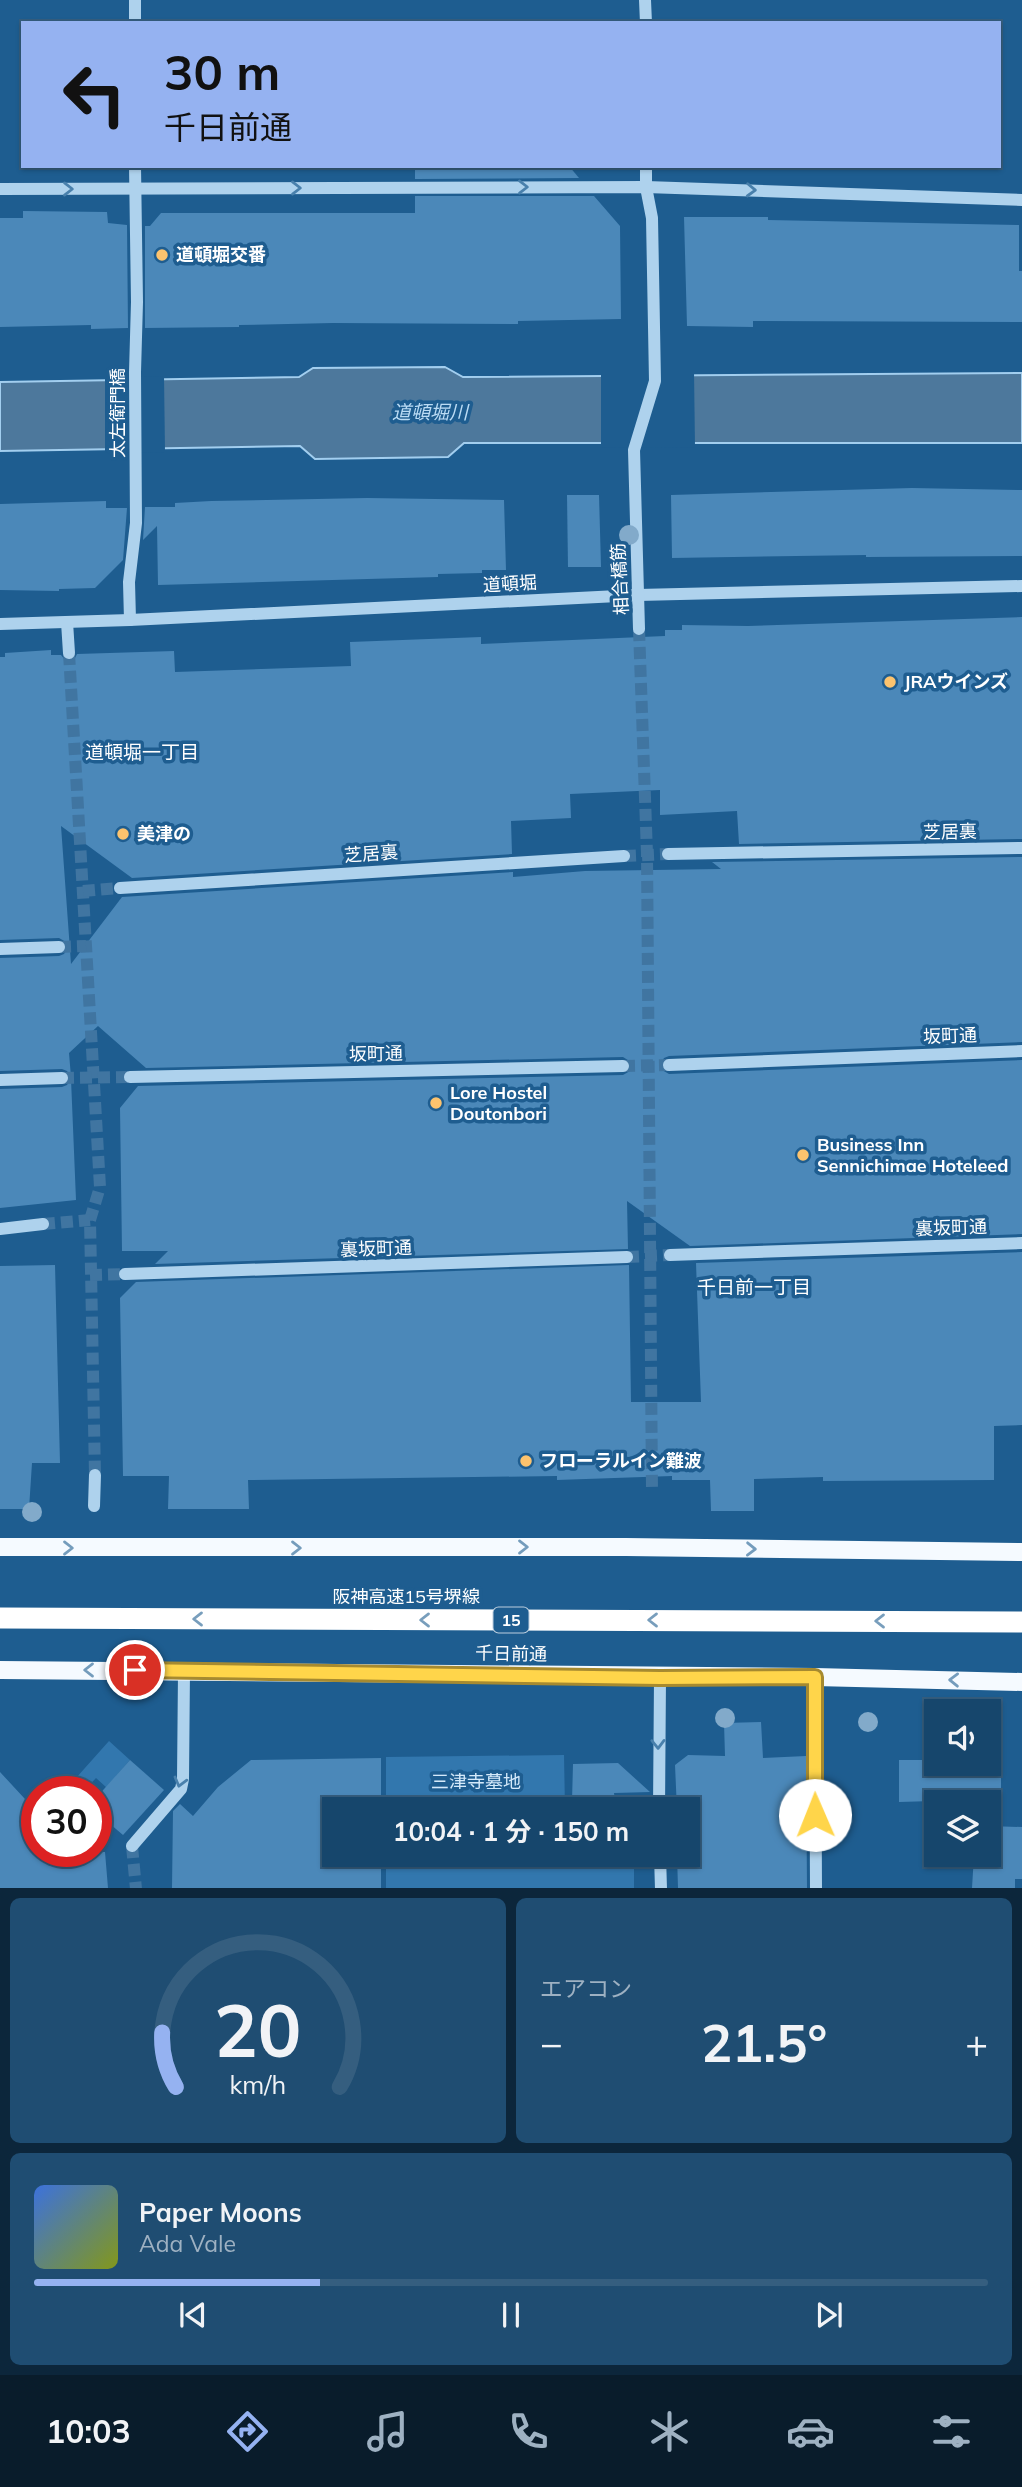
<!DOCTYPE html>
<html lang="ja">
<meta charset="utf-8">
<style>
:root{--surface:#16466c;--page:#1f4d72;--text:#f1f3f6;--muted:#9eb1c2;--line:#355e7f;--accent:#95b2f1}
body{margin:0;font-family:Mulish,"Noto Sans JP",sans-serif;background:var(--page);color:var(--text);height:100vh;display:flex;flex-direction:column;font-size:26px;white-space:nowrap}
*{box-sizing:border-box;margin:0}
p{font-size:23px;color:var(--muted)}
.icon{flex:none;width:38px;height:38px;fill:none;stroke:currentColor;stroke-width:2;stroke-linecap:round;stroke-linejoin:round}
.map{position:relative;height:1888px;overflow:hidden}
.side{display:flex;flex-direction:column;gap:10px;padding:10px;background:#0c263b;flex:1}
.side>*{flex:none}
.banner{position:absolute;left:21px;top:21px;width:980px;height:147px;border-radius:0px;box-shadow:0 2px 5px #0004,0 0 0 2px var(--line);background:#95b2f1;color:#111;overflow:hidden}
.fabs{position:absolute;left:924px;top:1699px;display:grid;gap:14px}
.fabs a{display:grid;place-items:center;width:77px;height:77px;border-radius:0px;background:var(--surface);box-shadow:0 2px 5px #0004,0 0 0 2px var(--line);font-size:35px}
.speed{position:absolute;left:21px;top:1776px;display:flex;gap:14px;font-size:35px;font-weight:700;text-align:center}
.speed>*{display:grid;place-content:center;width:91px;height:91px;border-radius:50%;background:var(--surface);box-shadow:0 2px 5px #0004,0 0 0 2px var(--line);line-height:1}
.speed .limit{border:10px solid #d22;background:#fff;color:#111}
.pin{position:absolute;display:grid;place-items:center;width:60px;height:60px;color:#fff;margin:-30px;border:4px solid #fff;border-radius:50%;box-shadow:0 2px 7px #0007}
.me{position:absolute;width:77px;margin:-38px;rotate:359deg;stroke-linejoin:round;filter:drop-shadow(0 0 5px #0008)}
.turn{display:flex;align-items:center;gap:24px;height:147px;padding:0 28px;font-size:32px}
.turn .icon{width:91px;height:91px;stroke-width:2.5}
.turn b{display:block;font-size:49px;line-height:60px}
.big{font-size:52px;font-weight:700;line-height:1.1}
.side .card{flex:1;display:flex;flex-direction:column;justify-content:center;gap:10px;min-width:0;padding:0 24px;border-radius:10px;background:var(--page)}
.side .dial{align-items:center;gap:0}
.dial svg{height:182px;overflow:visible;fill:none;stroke:var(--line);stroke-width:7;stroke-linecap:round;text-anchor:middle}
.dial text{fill:var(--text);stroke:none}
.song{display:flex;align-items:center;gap:21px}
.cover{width:84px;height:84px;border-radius:10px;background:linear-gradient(135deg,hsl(220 70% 55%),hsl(70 70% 35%))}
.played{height:7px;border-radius:4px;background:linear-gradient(90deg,var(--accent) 30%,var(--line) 30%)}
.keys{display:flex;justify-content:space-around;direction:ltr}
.heat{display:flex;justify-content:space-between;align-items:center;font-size:38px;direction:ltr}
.side .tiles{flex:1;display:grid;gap:10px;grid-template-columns:1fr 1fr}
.card:last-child{grid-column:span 2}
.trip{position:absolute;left:322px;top:1797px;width:378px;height:70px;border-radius:0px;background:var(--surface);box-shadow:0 2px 5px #0004,0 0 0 2px var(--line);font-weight:700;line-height:70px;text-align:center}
.menu{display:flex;height:112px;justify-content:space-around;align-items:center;background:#091c2b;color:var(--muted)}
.menu .icon{width:49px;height:49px}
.menu .on{color:var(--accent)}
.menu b{font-size:32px;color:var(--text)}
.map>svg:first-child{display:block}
</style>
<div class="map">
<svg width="1022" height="1889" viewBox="0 0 1022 1889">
<rect width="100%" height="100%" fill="#1e5d90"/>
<g fill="#3277ae">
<path d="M109,1741L130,1760L116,1776L139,1817L96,1778L83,1792H74L68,1787Z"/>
<path d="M564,1755L565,1809H386V1757Z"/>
<rect x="386" y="1855" width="248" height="33"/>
</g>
<path fill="#4d789c" stroke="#a2ceef" stroke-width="2" d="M445,367L463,377L1022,373V443H464L448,457L315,459L300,446L0,451V382L299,377L313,368Z"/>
<g fill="#1e5d90">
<path d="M601,371H694L695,448L601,447Z"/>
<path d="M164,376L165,452L105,453V377Z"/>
</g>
<g fill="#4b88b9">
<path d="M415,166H569L579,178L415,179Z"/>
<path d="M415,196H594L620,226L621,319L518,321V324L333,323L239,325V327L145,328V226H150L161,213H415Z"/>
<path d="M23,211L107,212L108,223L127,225L128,328L91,329V325L0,327V218H23Z"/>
<path d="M684,217H768V220L1019,225V271H1022V322L753,321V327L687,326Z"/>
<path d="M912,488L1022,490V556L866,557V555L672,558L671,495Z"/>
<path d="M567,495H599L601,567H568Z"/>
<path d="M367,498L504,500L506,570H482V573L438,574V577L158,585L157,526L143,540L145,507H175V503L211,501Z"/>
<path d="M106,501V508H127L123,560L95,588L59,589V591L0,590V504Z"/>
<path d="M1022,617V839L739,844L737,811L660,815V790L570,794L571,818L511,821L512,854L132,878L61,826L71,964L122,897L513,872V877L585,871L721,869L712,862L1022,857V1042L669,1056L664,1058L660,1065L662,1070L669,1074L1022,1060V1234L690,1246L627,1201L628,1249L155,1264L168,1251H122L120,1108L138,1086L623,1075L630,1071L631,1062L623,1057L146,1068L98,1026L69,1053L71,1077L67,1071L62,1069L0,1071V958L59,956L64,954L68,947L66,942L59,938L0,940V657H5V653L51,650V655H61L65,660L69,662L74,660L77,654L174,651L175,672L351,666L350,642L481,637V644L665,636V630H682V625L748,626Z"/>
<path d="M71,1079L76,1200L0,1208V1089L62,1087L67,1085Z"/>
<path d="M1022,1252V1425L994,1426V1480L823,1481V1477L754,1479V1511H711L710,1480H672V1476L557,1480V1476L248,1480L249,1509H168L169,1476H123L120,1298L136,1282L629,1265L631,1402H701L696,1263Z"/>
<path d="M55,1265L60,1463H32L29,1509H0V1266Z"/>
<path d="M761,1722L763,1758L806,1756L807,1888H678L677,1855H688V1810H677L675,1765L688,1755L725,1756L724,1723Z"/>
<path d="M381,1758V1810H334V1855H381V1888H172L173,1811L180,1804L193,1816L218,1787L251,1760Z"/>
<path d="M130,1760L164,1790L123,1835L96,1812V1798Z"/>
<path d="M899,1760H933V1764H1001V1799L899,1802Z"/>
<path d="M618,1763L650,1792L614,1793L615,1800L572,1801L573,1764Z"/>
<path d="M0,1772L37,1812V1852H105L108,1888H0Z"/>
<path d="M989,1826L1022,1827V1879H1015V1888H972L974,1855H989Z"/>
</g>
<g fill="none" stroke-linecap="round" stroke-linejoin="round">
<g stroke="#4075a1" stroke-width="12" stroke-dasharray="12 6" stroke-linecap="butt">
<path d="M639,629L647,854L652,1492"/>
<path d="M69,653L100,1187L90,1220L95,1475"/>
<path d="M624,856L668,854"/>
<path d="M83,891L120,888"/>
<path d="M59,947L86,946"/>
<path d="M623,1066L669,1065"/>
<path d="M62,1078L130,1077"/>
<path d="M43,1224L90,1220"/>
<path d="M627,1257L670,1255"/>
<path d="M90,1275L125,1274"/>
<path d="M132,1846L136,1889"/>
</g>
<g stroke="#aed2ed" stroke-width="12">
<path d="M645,0L646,23"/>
<path d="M135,23V0"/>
<path d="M0,189L646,187L1022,200"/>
<path d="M130,620L129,582L136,523L135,372L137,302L135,166"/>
<path d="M67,622L69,653"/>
<path d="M0,624L130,620L638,595L1022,586"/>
<path d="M639,629L634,450L655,381L652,218L646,187V166"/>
<path d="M668,854L1022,848"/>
<path d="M120,888L624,856"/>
<path d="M0,949L59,947"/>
<path d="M669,1065L1022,1051"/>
<path d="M130,1077L623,1066"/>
<path d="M0,1080L62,1078"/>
<path d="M0,1229L43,1224"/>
<path d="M670,1255L1022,1243"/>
<path d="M125,1274L627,1257"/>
<path d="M94,1506L95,1475"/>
<path d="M815,1677L816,1889"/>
<path d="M659,1810L660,1678"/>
<path d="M132,1846L181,1789L183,1779L184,1671"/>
<path d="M660,1855L661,1889"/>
</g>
<g stroke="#f5faff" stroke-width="18">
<path d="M0,1547H626L1022,1552"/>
<path d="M0,1670L815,1677L1022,1682"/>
</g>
<path stroke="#fff" stroke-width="21" d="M0,1618L1022,1622"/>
</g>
<g fill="#82aaca">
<circle cx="629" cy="535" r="10"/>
<circle cx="32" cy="1512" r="10"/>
<circle cx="725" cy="1718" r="10"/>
<circle cx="868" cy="1722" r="10"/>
</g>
<defs><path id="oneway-chevron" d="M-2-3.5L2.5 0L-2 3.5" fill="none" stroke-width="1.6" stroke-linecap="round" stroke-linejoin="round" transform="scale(1.75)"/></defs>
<g stroke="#4980ac">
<use href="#oneway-chevron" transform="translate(523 187)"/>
<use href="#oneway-chevron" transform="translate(296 188)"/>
<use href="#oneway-chevron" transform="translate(68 189)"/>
<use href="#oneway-chevron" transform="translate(751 190) rotate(2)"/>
<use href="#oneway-chevron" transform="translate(658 1744) rotate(89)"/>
<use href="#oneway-chevron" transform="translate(180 1782) rotate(105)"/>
</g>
<g stroke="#749cbc">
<use href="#oneway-chevron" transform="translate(523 1547)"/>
<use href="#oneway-chevron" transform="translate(68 1548)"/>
<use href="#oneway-chevron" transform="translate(296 1548)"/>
<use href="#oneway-chevron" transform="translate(751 1549) rotate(1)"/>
<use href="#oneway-chevron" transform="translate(89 1670) rotate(-180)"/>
<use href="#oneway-chevron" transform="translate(954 1680) rotate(-179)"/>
</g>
<g stroke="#789ebc">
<use href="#oneway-chevron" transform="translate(198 1619) rotate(-180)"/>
<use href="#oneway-chevron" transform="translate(425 1620) rotate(-180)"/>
<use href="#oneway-chevron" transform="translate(653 1620) rotate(-180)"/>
<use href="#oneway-chevron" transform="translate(880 1621) rotate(-180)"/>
</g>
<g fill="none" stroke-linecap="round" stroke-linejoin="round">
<defs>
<path id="route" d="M135,1670L660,1678L815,1677V1815"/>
</defs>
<use href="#route" stroke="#a68a30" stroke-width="18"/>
<use href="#route" stroke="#ffd54a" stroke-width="12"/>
</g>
<g fill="#fcc36e" stroke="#1e5d90" stroke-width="2.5">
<circle cx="162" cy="255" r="7"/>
<circle cx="890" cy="682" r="7"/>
<circle cx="123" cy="834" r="7"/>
<circle cx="436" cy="1103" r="7"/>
<circle cx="803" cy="1155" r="7"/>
<circle cx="526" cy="1461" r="7"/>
</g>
<g text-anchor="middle" stroke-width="7" stroke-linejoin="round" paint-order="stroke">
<rect fill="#1e5d90" stroke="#bccede" stroke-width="2" x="493.5" y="1607.5" width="35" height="25" rx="5"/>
<g font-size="16" font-weight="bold" fill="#fff">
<text x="511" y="1626">15</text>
</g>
<g font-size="18" font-weight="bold" fill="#fff" stroke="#1e5d90" text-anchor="start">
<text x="176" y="261">道頓堀交番</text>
<text x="904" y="688">JRAウインズ</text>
<text x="137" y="840">美津の</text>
<text x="450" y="1099">Lore Hostel<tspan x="450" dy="21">Doutonbori</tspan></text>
<text x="817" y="1151">Business Inn<tspan x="817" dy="21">Sennichimae Hoteleed</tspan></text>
<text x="540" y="1467">フローラルイン難波</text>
</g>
<g font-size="18" fill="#fff" stroke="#1e5d90">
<text transform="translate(118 413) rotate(-90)" y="6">太左衛門橋</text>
<text transform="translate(620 579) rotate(-93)" y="6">相合橋筋</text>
<text transform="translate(510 584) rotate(-3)" y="6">道頓堀</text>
<text transform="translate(950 832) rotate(-1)" y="6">芝居裏</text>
<text transform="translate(371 854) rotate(-4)" y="6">芝居裏</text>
<text transform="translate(950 1036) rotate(-2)" y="6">坂町通</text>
<text transform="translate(376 1054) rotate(-1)" y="6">坂町通</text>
<text transform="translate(951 1228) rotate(-2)" y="6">裏坂町通</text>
<text transform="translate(376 1249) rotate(-2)" y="6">裏坂町通</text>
<text x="406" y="1603">阪神高速15号堺線</text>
<text transform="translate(511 1654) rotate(1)" y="6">千日前通</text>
</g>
<g font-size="18" fill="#d4e9fa" stroke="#1e5d90">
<text x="476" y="1788">三津寺墓地</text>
</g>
<g font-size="19" font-style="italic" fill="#badbf4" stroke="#1e5d90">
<text x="430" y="419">道頓堀川</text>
</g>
<g font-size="19" fill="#fff" stroke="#1e5d90">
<text x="142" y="759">道頓堀一丁目</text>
<text x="754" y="1294">千日前一丁目</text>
</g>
</g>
</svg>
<div class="fabs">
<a><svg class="icon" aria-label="sound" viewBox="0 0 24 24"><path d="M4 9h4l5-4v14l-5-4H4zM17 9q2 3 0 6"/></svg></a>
<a><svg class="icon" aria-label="layers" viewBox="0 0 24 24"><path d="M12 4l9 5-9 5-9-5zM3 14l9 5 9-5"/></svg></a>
</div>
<div class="speed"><div class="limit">30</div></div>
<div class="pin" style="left:135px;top:1670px;background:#d93025"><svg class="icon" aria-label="arrive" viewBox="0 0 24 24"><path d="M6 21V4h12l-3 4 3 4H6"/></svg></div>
<svg class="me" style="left:815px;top:1815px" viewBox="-20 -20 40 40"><circle r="19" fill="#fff"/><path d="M0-13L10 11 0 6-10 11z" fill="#ffd54a"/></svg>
<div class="trip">10:04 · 1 分 · 150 m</div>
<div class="banner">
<div class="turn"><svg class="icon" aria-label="left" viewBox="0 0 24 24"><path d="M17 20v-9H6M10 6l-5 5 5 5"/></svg><div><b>30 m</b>千日前通</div></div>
</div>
</div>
<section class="side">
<div class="tiles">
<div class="card dial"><svg viewBox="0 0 100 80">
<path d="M14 69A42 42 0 1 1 86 69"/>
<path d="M14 69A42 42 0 0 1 8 45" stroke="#95b2f1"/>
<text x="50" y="56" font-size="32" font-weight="700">20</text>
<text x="50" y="72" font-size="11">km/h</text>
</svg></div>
<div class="card"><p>エアコン</p>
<div class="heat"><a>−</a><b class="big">21.5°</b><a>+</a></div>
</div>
<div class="card">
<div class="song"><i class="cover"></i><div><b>Paper Moons</b><p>Ada Vale</p></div></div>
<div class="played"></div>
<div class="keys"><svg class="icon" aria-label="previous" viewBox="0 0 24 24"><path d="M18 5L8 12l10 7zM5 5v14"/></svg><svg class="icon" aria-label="pause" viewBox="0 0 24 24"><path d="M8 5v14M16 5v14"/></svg><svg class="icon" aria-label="next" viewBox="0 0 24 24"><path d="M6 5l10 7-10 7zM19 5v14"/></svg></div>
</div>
</div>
</section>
<nav class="menu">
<b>10:03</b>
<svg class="icon on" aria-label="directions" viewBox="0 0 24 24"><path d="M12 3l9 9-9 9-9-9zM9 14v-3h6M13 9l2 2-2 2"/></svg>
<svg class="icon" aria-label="music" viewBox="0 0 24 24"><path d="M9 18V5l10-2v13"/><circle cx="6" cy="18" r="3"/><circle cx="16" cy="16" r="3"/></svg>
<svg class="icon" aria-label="phone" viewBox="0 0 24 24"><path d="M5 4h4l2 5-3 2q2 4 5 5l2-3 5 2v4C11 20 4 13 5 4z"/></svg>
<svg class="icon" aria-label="climate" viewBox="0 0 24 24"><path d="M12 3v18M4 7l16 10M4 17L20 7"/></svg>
<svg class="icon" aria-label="car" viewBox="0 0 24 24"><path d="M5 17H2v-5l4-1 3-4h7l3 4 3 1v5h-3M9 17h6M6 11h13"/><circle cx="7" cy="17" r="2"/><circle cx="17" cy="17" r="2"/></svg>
<svg class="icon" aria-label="filters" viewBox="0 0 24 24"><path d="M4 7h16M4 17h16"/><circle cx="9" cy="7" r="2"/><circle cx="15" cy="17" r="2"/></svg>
</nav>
